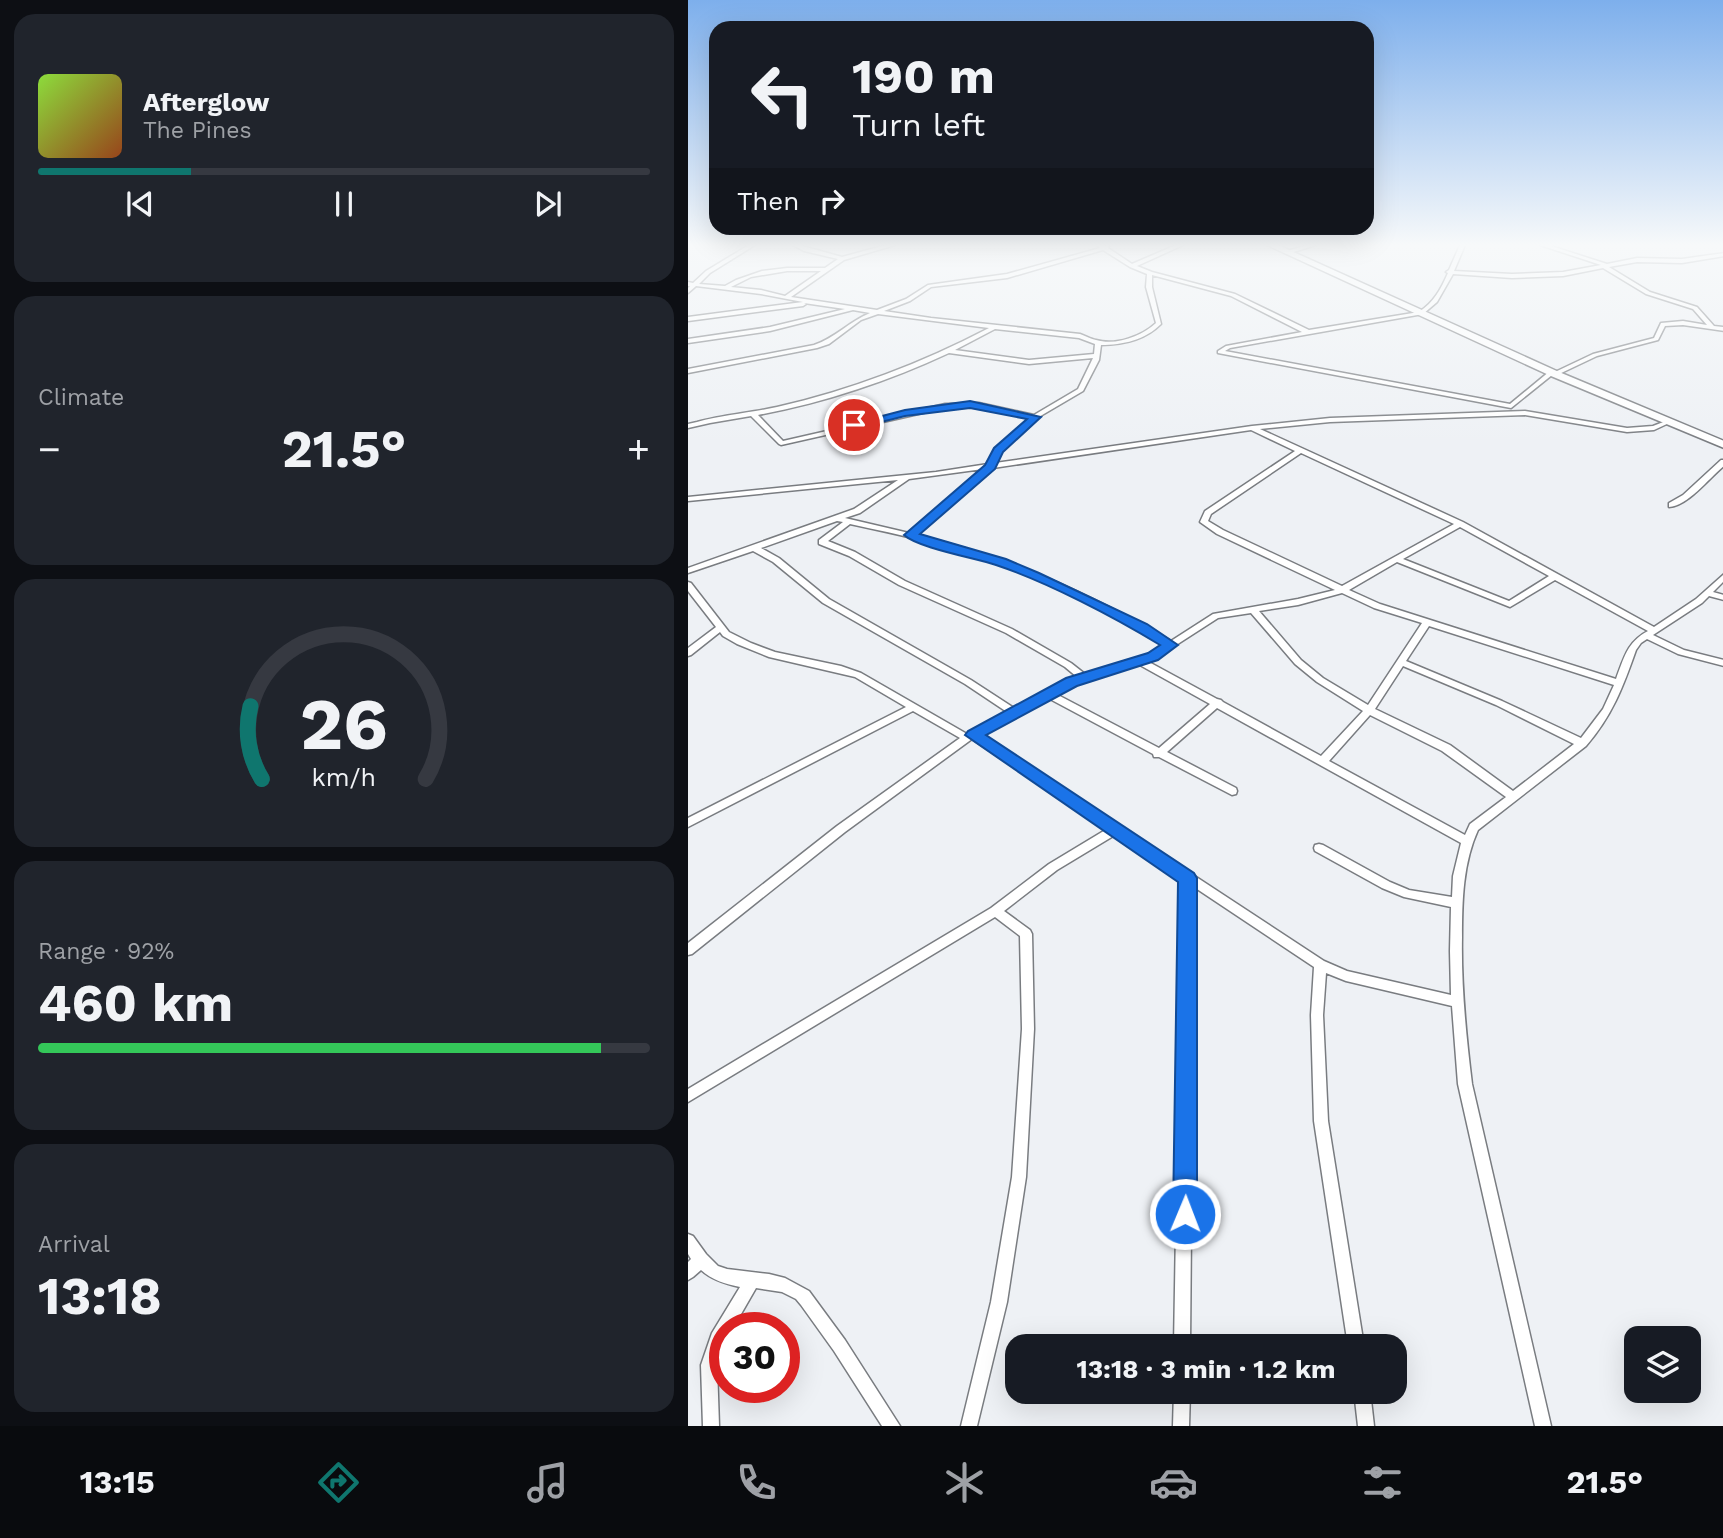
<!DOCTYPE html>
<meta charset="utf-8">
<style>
:root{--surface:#171b24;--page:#20242c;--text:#f1f3f6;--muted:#9ea1a6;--line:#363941;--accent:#0f766e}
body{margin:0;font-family:"Work Sans",sans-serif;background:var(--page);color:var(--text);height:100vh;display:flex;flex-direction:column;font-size:26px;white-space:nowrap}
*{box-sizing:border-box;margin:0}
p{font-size:23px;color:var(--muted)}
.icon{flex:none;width:38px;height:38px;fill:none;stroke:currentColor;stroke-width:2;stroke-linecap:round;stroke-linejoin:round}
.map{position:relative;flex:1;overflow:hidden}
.side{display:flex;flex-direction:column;gap:14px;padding:14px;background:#0d0f14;width:688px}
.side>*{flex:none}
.guide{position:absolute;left:21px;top:21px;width:665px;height:214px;border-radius:21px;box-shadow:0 7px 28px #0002;background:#171b24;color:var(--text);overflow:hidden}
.buttons{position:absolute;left:936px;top:1326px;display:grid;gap:14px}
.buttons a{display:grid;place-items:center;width:77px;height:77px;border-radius:14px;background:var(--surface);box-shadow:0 7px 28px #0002;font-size:35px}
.speed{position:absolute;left:21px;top:1312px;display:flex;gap:14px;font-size:35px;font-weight:700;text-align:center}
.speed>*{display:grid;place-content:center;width:91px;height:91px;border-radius:50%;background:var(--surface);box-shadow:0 7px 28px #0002;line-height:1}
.speed .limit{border:10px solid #d22;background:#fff;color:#111}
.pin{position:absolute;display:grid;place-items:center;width:60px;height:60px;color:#fff;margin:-30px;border:4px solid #fff;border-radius:50%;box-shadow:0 2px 7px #0007}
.me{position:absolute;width:77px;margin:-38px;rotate:1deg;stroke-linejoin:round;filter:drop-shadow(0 0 5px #0008)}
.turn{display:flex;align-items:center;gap:24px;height:147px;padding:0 28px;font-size:32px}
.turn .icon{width:91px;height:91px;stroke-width:2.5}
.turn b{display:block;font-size:49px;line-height:60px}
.then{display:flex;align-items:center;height:66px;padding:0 28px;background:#0003;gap:14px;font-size:26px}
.big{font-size:52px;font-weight:700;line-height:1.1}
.side .tile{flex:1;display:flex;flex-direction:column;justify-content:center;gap:10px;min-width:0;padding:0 24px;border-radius:21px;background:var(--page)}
.side .dial{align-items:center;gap:0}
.dial svg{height:182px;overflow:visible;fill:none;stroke:var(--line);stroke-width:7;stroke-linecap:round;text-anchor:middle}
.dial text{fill:var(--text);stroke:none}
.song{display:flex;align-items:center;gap:21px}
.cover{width:84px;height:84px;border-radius:10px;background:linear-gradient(135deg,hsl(90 70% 55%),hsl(20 70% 35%))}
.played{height:7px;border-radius:4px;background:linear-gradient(90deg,var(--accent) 25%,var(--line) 25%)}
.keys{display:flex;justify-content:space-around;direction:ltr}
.heat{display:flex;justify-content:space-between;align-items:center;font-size:38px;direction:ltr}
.charge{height:10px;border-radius:5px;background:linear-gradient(90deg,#34c759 92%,var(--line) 0)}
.trip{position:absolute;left:317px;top:1334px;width:402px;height:70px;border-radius:21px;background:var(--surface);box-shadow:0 7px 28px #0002;font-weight:700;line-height:70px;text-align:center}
.tab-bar{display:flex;height:112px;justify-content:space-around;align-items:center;background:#090b0e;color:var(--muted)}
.tab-bar .icon{width:49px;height:49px}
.tab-bar .active{color:var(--accent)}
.tab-bar b{font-size:32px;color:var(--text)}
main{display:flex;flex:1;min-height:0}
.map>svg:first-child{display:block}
</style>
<main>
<section class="side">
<div class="tile">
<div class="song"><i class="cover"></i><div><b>Afterglow</b><p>The Pines</p></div></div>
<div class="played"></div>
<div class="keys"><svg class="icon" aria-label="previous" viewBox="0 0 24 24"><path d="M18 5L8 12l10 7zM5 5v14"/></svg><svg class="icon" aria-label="pause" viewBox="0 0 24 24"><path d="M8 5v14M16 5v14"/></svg><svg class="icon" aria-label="next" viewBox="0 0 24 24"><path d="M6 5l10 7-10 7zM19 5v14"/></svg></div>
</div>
<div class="tile"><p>Climate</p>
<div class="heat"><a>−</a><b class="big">21.5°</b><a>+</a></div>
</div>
<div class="tile dial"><svg viewBox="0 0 100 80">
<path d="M14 69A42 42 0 1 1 86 69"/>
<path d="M14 69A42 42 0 0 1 9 37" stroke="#0f766e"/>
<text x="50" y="56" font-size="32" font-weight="700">26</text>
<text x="50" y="72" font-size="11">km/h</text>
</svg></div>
<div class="tile"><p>Range · 92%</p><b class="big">460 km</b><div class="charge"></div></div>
<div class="tile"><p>Arrival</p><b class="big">13:18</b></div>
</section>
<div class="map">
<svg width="1036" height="1426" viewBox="0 0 1036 1426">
<rect width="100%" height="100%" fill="#eef1f5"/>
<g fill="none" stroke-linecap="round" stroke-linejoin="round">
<defs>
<g id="minor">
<path d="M61,245H67L22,273L11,284L37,286L48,280L74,271L99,268H137L150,259L116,251L105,245H111L154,257L198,245H207L156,260L103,297L189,310L218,299L240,285L319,274L412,248L409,245L421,246L420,248L444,264L488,245H495L449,266L464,272L547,294L621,330L731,312C746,302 753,289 760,273L758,272L761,270L772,245H777L766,271L824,274L875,272L913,265L852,245H860L919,264L949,258L994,259L1036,253V256L994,263L949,262L921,267L962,292L1009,307L1026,326L1036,327V331L995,325L977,326L970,340L909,356L869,375H864L823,408L530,353V351L538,346L614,332L543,296L464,275V287L473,324C457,340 435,345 413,345L411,360L395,391L349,418L313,451L307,463L564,426L642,418L837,411L939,428L965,426L978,421L981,423L966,430L939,432L837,415L642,422L572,429L775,522L966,627L1008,599L1036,574V581L1025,592L1036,595V600L1021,596L1014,603L965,635L996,650L1036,660V666L990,654L959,639L953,643L948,650C935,687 924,716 898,746L790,830C775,863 774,900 774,937C773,986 778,1035 784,1084L863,1426H847L770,1084L764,1006L658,981L638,973L635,1015L640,1121L676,1346H660L626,1121L623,1015L626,967L506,887L502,1346H486L494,880L427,835L369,870L316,911L342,930L344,934L346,1029L338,1177L319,1302L289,1426H273L303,1302L324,1177L334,1029L332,936L307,917L0,1102V1089L303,908L361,864L419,829L284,739L157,832L4,954L0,955V943L149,826L272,738L225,711L0,827V818L218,707L167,677L81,657L49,644L35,636L32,632L3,655L0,656V648L28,627L0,591V582L3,583L41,632L63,643L87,652L153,666L173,673L279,734L319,712L277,684L135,603L85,562L65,551L0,573V568L166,509L210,480L0,501V497L248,472L300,464L308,449L342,418L291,407L257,408L93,445L91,444L63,416L22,423L0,428V424L9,422C35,415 62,413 89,407C163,390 234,363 301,328L190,314L173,320L141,344L129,348L0,373V369L126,345C147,338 162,321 182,313L165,310L82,331L0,343V339L82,327L157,309L116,303L118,304L115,306L0,321V317L115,302L73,294L8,286L0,293V288L2,286H0V282L5,283L18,271ZM415,250L442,267L459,274L458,287L468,323C454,336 428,346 408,340C403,339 398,336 392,334L243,318L196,311L222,301L243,287L319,278ZM915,268L958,294L1005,309L1019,325L995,321L973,323L966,338L905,354L867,372L862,371L822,404L537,351L542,348L735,314L749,302L765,274L824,278L875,276ZM99,271H133L97,296L73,290L43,287L63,277ZM307,329L391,338L407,344L406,354L341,360L267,350ZM261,353L341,364L405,358L390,389L346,415L291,403L257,404L95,441L70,415C135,403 201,381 261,353ZM563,430L607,451L517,511L512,522L529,534L647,590L610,599L525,614L483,641C400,593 321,557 228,535L305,468ZM613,453L766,524L654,586L535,530L520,521L523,514ZM295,469L221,533L157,518L172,513L221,479ZM149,521L155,522L131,540V544L161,556L211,585L318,633L377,667L389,677L380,680L326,708L283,680L141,599L91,558L73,548ZM162,524C213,535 264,546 313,564C370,586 424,614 476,645L462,654L397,674L383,663L324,629L217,581L167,552L140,541ZM772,527L861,576L821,601L715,559ZM709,562L822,607L867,580L960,631C939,642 936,658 928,679L692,604L661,590ZM654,593L686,608L734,623L680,705L635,678L613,660L571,611L610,605ZM563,613L607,664L629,682L675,711L633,756L535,702L533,700L529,699L459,661L468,658L530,618ZM741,626L926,685L915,709L893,738L814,701L718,661ZM450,664L522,704L471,748L368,694L386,684ZM715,666L808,705L886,744L825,791L762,745L687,709ZM360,698L465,754L466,757H471L544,795L548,794L549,791L548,788L479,752L529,708L773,843L765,876L764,897L721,890L702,882L635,845L631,844L627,845L626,848L627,851L694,888L716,897L763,907L762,951L763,995L659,971L636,961L292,735L326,717L331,716L332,713ZM682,715L754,751L818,797L782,824L777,835L641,761Z"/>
<path d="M619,245H628L599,254L596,252Z"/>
<path d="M1033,460H1036V466C1021,478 1000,506 981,507V503L995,495Z"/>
<path d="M0,1234L5,1236L18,1254L30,1266L39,1269L81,1274L97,1278L121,1291L157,1340L212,1426H194L146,1351L113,1305L108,1299L94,1292L68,1288L45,1328H37V1343L29,1365L31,1426H15L13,1365L24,1333L52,1287C37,1284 24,1280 13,1270L5,1277L0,1280V1262L3,1259L0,1254Z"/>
<path d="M486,1391H502L501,1426H485Z"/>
<path d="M666,1391H682L686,1426H670Z"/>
</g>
<path id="primary" d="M579,245H590L871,372L1036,441V448L863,376Z"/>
</defs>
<use href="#minor" stroke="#797c80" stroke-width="3"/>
<use href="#primary" stroke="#797c80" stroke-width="3"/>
<use href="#minor" fill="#fff" fill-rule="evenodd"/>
<use href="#primary" fill="#fff" fill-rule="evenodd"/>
</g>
<linearGradient id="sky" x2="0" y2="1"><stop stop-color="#7dafec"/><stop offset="0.55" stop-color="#f7f9fa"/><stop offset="1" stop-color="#f7f9fa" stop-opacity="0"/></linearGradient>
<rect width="1036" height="445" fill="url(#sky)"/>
<path fill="#1a73e8" stroke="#114b97" stroke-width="2" d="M282,401L353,417L315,452L307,469L232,534L318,559L351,573L459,624L490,645L470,660L389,686L298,735L506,873L509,878V1214L505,1223L497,1227L488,1223L485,1214L490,882L277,735L280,731L378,678L460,653L472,645C426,617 359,582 308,565C287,558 230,548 216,535L297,465L306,448L339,419L282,408L217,416L166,429L160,425L217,410Z"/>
</svg>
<div class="buttons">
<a><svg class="icon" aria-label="layers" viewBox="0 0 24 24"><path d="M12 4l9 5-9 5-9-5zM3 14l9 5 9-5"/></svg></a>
</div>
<div class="speed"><div class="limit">30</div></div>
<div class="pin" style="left:166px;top:425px;background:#d93025"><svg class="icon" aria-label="arrive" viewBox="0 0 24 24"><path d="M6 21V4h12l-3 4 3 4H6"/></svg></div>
<svg class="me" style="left:497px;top:1214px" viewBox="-20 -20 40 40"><circle r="17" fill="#1a73e8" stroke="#fff" stroke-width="3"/><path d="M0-11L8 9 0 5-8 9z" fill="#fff"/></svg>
<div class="trip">13:18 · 3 min · 1.2 km</div>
<div class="guide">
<div class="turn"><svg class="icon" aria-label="left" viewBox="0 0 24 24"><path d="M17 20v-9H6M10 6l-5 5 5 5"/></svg><div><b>190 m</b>Turn left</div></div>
<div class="then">Then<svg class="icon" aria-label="right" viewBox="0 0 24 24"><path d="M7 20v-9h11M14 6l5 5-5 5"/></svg></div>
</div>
</div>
</main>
<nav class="tab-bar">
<b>13:15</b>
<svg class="icon active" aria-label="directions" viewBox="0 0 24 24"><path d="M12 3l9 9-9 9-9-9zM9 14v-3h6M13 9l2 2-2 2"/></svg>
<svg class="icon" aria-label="music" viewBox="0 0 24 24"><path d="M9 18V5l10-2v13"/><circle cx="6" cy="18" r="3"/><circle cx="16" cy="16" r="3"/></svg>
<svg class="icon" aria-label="phone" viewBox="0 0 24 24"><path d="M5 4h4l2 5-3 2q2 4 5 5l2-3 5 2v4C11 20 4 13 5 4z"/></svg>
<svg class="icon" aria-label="climate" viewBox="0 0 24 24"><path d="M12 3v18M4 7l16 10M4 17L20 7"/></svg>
<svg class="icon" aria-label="car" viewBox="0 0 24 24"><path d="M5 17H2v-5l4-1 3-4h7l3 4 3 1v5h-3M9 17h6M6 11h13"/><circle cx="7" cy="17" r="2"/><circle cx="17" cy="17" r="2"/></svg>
<svg class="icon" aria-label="filters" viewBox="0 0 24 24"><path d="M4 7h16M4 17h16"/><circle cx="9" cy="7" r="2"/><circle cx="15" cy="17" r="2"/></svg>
<b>21.5°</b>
</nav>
